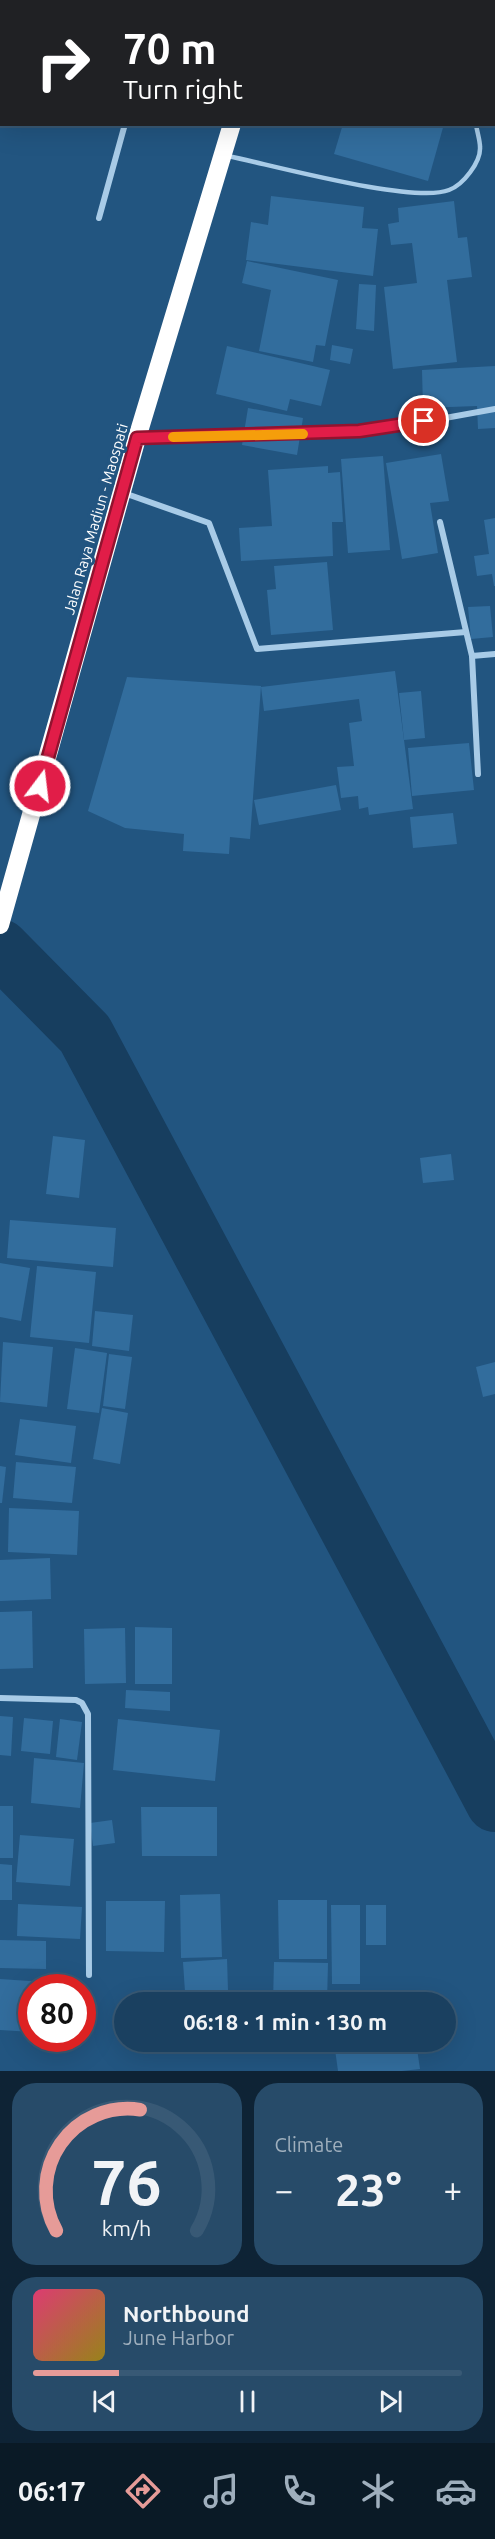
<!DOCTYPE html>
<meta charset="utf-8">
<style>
:root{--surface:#1a4060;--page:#274b69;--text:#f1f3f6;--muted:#9fafbd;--line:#385975;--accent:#e69b98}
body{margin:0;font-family:Ubuntu,sans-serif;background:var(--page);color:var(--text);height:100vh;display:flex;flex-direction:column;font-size:22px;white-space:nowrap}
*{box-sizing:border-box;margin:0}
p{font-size:20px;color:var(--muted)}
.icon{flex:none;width:33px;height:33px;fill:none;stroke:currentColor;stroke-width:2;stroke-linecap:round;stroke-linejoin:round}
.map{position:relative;height:2071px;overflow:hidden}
.panel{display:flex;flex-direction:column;gap:12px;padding:12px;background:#0e2335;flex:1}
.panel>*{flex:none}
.guide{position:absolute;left:0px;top:0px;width:495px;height:126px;box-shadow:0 6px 24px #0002,0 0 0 2px var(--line);background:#202124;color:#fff;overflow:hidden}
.speed{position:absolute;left:18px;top:1974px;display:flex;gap:12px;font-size:30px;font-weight:700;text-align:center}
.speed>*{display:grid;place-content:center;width:78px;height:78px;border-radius:50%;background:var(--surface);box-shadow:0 6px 24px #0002,0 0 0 2px var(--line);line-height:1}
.speed .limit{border:9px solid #d22;background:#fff;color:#111}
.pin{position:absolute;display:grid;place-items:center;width:51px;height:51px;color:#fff;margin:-26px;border:3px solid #fff;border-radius:50%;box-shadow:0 2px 6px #0007}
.me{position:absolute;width:66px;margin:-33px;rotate:15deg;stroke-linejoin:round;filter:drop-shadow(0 0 4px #0008)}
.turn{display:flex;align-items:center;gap:21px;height:126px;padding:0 24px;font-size:27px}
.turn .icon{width:78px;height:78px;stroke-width:2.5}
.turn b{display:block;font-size:42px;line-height:51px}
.big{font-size:45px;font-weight:700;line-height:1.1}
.panel .card{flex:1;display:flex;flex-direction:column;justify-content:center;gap:9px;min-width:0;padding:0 21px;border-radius:24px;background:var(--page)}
.panel .dial{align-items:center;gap:0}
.dial svg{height:156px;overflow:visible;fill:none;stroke:var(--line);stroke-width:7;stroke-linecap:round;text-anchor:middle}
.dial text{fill:var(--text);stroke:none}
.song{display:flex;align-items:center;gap:18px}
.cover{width:72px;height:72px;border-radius:9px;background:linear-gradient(135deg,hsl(340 70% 55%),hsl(50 70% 35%))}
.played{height:6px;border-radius:3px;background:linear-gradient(90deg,var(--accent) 20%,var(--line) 20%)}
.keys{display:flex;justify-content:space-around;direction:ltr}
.heat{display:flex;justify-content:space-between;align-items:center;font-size:33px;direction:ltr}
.panel .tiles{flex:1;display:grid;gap:12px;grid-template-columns:1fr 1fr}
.card:last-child{grid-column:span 2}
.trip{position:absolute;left:114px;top:1992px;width:342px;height:60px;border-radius:30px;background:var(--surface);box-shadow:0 6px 24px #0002,0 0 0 2px var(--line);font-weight:700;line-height:60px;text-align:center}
.tab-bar{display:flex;height:96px;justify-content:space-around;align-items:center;background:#0a1a26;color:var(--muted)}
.tab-bar .icon{width:42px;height:42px}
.tab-bar .on{color:var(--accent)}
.tab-bar b{font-size:27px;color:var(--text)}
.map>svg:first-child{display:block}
</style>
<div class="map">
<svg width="495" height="2071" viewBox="0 0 495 2071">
<rect width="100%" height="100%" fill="#225580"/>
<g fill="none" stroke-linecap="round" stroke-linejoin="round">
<path stroke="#173e5f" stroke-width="58" d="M0,948L85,1034L495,1803"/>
</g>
<g fill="#326d9d">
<path d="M343,124H444L428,181L334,154Z"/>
<path d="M271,196L364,207L362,228L378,229L373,276L246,260L251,222L268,225Z"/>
<path d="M454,201L458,238L467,237L472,277L447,280L457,362L393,369L384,287L417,283L412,243L391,245L388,224L399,222L398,208Z"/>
<path d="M247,261L338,280L325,346L316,345L313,362L259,351L271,290L242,283Z"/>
<path d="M359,284L376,285L374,331L356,329Z"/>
<path d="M332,345L353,349L350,364L330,360Z"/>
<path d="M227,346L330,370L321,406L290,399L287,411L216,394Z"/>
<path d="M495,366V428L478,429L477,406L423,408L422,370Z"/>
<path d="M248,408L303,418L297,455L242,445Z"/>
<path d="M441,454L449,501L430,503L438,553L402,559L386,463Z"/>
<path d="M383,456L390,550L348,553L341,459Z"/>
<path d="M328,466V473L340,472L343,522H332L333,556L241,561L239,528L272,526L268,470Z"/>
<path d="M495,518V586H494L492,574L477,576L474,556L489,554L484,520Z"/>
<path d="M327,562L333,630L271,635L267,590L276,589L274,566Z"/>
<path d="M490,606L493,637L471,639L468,607Z"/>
<path d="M395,671L413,809L369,815L368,807L359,809L358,796L341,798L337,767L354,766L349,723L362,721L359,699L264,711L261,687Z"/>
<path d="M127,677L261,686L250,839L230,837L229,854L183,851L184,834L125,828L88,811Z"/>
<path d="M421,691L425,738L404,740L399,693Z"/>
<path d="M469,743L474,790L412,796L408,748Z"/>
<path d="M336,785L341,810L259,825L254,800Z"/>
<path d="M453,813L457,844L413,848L410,817Z"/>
<path d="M53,1136L85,1140L79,1198L46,1194Z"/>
<path d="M451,1154L454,1180L423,1183L420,1158Z"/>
<path d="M10,1220L116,1228L113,1267L7,1258Z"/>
<path d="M0,1263L30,1268L21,1321L0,1317Z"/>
<path d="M37,1266L96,1272L89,1343L30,1337Z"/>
<path d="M95,1311L133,1315L129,1351L92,1346Z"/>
<path d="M3,1342L53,1347L47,1407L0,1402Z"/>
<path d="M75,1348L107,1353L99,1413L67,1409Z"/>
<path d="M109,1354L132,1357L125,1409L103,1406Z"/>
<path d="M495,1362V1394L483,1397L476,1367Z"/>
<path d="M102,1408L128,1413L120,1464L93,1459Z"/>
<path d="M20,1419L76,1426L71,1463L15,1455Z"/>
<path d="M16,1462L76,1467L72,1503L13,1498Z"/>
<path d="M0,1466L6,1467L2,1503H0Z"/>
<path d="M9,1508L79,1511L77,1555L8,1552Z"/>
<path d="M50,1558L51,1599L0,1601V1560Z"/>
<path d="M32,1611L33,1668L0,1669V1612Z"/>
<path d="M135,1627L172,1628V1684H135Z"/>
<path d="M125,1628L126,1683L85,1684L84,1629Z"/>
<path d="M126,1690L170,1692V1711L125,1708Z"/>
<path d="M0,1716L13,1717L11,1756L0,1755Z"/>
<path d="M24,1718L53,1721L50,1754L21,1751Z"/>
<path d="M60,1719L82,1722L77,1760L56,1757Z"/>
<path d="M118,1719L220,1730L215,1781L113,1770Z"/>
<path d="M34,1758L84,1763L80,1808L31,1803Z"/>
<rect x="0" y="1806" width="13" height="52"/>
<path d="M141,1807H217V1856H142Z"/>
<path d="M112,1820L115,1843L93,1846L90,1823Z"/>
<path d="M20,1835L74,1839L70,1886L16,1882Z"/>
<path d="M0,1864L12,1865V1900H0Z"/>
<path d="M220,1894L222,1957L181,1958L180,1895Z"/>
<path d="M278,1900H327V1959H279Z"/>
<path d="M106,1901H165L164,1952L106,1951Z"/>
<path d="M18,1904L82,1907L80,1939L17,1936Z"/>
<path d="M331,1905H360V1984H332Z"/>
<rect x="366" y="1905" width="20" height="40"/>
<path d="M0,1940L46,1941V1969L0,1968Z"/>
<path d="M227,1959L228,1990L185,1992L183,1962Z"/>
<path d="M274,1962L328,1963L327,2002H273Z"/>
<path d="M0,1979L58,1983V1988H32V2032L0,2030Z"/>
<path d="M334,2042H416L420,2069L402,2071H338Z"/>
</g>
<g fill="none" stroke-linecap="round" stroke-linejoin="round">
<path stroke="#a8cbe7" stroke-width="4.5" d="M228,156C272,165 413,204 449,190C463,185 481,162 480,147C480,140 477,132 476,124"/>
<g stroke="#a8cbe7" stroke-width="6">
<path d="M158,2L159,0"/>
<path d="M99,218L125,124"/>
<path d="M141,438L379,430L495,409"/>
<path d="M124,493L209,523L257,649L466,632"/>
<path d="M440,522L472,656L495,654"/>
<path d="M472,656L478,774"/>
<path d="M0,1698L76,1700L82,1703L88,1714L89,1975"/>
</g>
<g stroke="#fff" stroke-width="18">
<path d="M267,2L268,0"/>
<path d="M0,925L137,438L232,124"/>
</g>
</g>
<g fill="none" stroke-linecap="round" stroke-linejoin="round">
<defs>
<path id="route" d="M40,786L137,438L359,431L424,421"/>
</defs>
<use href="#route" stroke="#92132f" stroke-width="15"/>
<use href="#route" stroke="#e11d48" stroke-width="10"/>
<path stroke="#f59e0b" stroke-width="10" d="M173,437L303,434"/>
</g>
<g text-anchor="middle" stroke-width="6" stroke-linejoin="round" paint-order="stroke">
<g font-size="15" fill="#fff" stroke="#225580">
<text transform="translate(96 519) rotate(-74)" y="5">Jalan Raya Madiun - Maospati</text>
</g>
</g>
</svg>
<div class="speed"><div class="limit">80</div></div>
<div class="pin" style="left:424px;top:421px;background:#d93025"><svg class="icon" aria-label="arrive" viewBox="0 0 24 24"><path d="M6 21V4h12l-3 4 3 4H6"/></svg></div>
<svg class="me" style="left:40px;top:786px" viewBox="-20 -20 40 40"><circle r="17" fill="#e11d48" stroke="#fff" stroke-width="3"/><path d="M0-11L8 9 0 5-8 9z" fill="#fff"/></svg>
<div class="trip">06:18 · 1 min · 130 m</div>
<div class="guide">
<div class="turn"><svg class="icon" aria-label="right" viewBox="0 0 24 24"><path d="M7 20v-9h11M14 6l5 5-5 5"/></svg><div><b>70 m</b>Turn right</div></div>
</div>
</div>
<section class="panel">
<div class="tiles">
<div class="card dial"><svg viewBox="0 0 100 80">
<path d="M14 69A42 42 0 1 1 86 69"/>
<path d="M14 69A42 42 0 0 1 57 7" stroke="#e69b98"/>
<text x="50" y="56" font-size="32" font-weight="700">76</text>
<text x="50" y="72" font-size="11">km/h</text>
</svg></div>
<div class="card"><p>Climate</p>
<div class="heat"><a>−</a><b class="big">23°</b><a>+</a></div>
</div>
<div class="card">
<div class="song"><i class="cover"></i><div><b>Northbound</b><p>June Harbor</p></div></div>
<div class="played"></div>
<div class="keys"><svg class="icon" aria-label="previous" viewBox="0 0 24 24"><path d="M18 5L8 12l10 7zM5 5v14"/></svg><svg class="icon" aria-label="pause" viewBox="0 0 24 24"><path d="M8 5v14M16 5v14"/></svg><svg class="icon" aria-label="next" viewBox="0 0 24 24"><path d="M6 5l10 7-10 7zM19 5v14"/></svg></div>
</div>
</div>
</section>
<nav class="tab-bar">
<b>06:17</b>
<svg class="icon on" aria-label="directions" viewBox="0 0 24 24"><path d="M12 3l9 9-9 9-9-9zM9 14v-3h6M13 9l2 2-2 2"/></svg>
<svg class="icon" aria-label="music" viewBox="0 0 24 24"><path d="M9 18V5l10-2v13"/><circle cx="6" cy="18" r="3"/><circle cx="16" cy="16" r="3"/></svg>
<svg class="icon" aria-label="phone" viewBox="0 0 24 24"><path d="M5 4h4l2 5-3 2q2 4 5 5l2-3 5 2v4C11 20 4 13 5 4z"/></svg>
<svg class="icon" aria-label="climate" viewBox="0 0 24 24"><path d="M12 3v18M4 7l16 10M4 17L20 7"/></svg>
<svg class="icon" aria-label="car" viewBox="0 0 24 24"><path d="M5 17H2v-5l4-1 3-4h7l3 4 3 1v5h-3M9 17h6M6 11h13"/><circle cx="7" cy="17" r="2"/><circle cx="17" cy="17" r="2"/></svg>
</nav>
